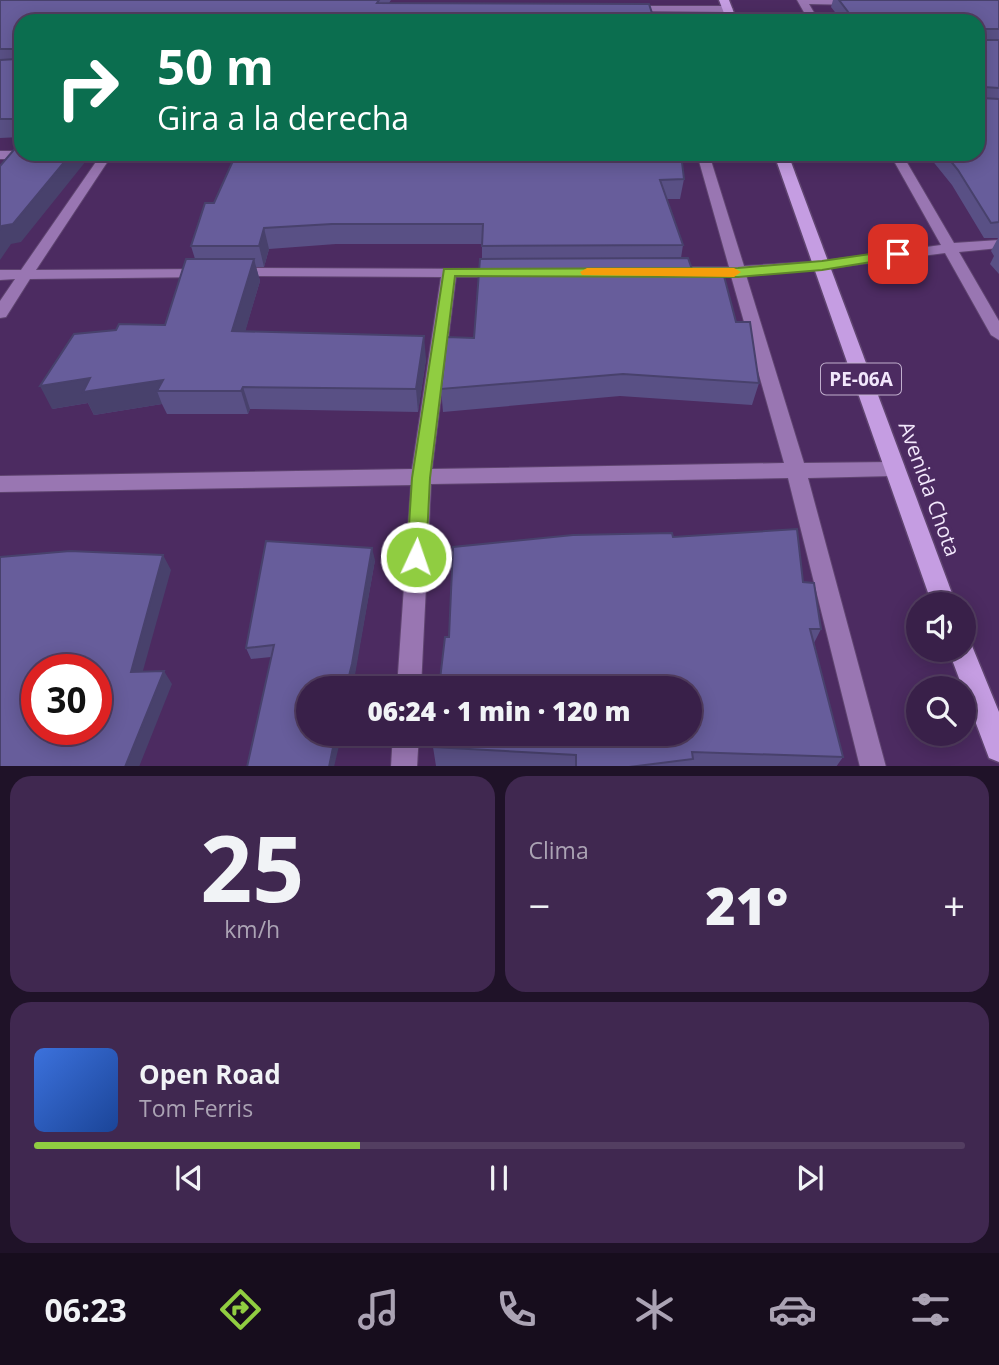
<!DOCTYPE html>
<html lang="es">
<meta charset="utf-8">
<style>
:root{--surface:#392049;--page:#402850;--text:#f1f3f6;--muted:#aba3b4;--line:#533e61;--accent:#90cd41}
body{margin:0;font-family:"Open Sans",sans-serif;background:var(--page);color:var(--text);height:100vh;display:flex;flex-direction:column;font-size:26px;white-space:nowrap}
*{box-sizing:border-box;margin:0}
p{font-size:23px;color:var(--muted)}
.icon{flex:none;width:38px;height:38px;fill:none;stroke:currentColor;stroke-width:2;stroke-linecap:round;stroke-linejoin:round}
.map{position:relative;height:766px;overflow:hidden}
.details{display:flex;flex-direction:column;gap:10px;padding:10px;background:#1f1228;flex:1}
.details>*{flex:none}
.top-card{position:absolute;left:14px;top:14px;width:971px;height:147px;border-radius:21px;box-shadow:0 4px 18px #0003,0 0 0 2px var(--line);background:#0b6e4f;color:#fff;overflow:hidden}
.controls{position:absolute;left:906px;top:592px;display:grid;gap:14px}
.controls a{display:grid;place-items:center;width:70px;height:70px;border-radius:50%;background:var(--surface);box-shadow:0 4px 18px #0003,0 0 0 2px var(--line);font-size:35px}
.speed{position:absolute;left:21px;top:654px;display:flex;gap:14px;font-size:35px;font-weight:700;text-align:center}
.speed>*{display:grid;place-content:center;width:91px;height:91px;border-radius:50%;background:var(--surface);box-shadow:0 4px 18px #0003,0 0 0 2px var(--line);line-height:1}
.speed .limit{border:10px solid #d22;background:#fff;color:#111}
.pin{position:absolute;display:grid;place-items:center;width:60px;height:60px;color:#fff;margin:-30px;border-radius:14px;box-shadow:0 4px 10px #0006}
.me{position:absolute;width:77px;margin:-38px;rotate:3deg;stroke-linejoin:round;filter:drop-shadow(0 0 5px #0008)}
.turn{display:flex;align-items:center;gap:24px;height:147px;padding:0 28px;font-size:32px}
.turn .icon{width:91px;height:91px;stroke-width:2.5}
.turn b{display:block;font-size:49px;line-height:60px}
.big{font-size:52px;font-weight:800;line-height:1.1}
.details .widget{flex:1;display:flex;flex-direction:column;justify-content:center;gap:10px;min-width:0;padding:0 24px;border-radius:21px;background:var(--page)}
.details .dial{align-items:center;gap:0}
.dial b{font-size:91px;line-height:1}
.song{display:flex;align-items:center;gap:21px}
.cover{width:84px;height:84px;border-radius:10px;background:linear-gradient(135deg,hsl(220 70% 55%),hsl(220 70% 35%))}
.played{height:7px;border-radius:4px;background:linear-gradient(90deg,var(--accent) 35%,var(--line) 35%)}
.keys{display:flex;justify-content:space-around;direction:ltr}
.heat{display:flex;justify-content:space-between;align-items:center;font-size:38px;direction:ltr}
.details .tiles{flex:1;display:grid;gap:10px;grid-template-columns:1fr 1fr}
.widget:last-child{grid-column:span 2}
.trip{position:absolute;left:296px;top:676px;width:406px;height:70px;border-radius:35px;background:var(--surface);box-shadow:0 4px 18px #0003,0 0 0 2px var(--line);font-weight:800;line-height:70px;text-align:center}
.tab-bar{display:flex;height:112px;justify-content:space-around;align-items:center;background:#170d1d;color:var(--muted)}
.tab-bar .icon{width:49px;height:49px}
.tab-bar .current{color:var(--accent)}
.tab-bar b{font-size:32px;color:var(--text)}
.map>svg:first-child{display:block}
</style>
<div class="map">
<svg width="999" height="767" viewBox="0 0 999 767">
<rect width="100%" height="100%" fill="#4c2b61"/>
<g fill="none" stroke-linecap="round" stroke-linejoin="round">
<defs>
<g id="minor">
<path d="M797,0H858L860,2L855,5L809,4L819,21H809Z"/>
<path d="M626,6H728L733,9L728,12L623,11V7Z"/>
<path d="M0,151H21V154L37,155L31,159H0Z"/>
<path d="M271,154L265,158H110L36,270L203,269L208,271L211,274L208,277L30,279L6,317L0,318V301L15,279L0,280V270H21L98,159H59L53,154Z"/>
<path d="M697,154H709L744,266L823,261L941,245L890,154H902L954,243L999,240V248L959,252L999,321V340L991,335L945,253L823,269L746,275L804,463L892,462L899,464L902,469L899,474L892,476L808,478L886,767H860L788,478L431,484L421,688H397L411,485L0,492V476L412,469L441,277L229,276L226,273L234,268L505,269L508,272L500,277H456L432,469L784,463L731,276L672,277L664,272L672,267H729Z"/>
<path d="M393,733H419L417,767H391Z"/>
</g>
<g id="trunk">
<path d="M719,0H729L737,21H727Z"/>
<path d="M774,154H788L956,604H932Z"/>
<path d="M964,638L970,641L999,712V762L989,758L948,649H964Z"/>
</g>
</defs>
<use href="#minor" stroke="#5f4470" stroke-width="2"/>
<use href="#trunk" stroke="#5f4470" stroke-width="3"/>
<use href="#minor" fill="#9976b2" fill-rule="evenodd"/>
<use href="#trunk" fill="#c59de2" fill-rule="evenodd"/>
</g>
<g fill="#595085">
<path d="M0,0H391L389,3L21,21V137L0,138Z"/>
<path d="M833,0H999V274L990,264L994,256L991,251L998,238H984L952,185L927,154H978V21H842L831,7Z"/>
<path d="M236,154L684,179L680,199H667L683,245L681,258L694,275L736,322L759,383L752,405L620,396L443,412L441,389L474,338L482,259V244H336L269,249L264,267H256L260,281L245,331L426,359L418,412L250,409L248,414H167L162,404L94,415L88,403L52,409L165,325L195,259L191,246L214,203Z"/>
<path d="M673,537L803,582L821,629L814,643L843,757L836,767L436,766L433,747L449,637Z"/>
<path d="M375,560L352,688H308L271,657L251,659L246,648Z"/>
</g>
<g fill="#48416c">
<path d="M71,154H84L86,161L21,242L11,244L0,260V229L2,226Z"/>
<path d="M264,228L269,249L264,267L259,246Z"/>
<path d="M254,259L260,281L239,353L232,331Z"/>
<path d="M424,336L426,359L418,412L416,389Z"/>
<path d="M90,378L163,380L157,391L162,404L94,415L88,403L52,409L40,386Z"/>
<path d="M243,387L250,409L248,414L241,391Z"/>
<path d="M372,548L375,560L355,675L352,688H346Z"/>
<path d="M163,555L171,570L139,685L131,672Z"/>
<path d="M164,671L172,684L139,767H125Z"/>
<path d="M336,733H342L334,767H329Z"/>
</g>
<g fill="#675d9b" stroke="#48416c" stroke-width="2" fill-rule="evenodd">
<path d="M0,0H379L377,3L649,4L652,13H660V21H21V119H0V60L16,59L17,52L14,49H0Z"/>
<path d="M839,0H999V29H983L981,32L983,40H999V88L984,87L981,90L982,98L999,99V222L991,223L958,170L945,154H978V21H855Z"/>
<path d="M18,145H21V154H71L13,224L2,226L0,229V166Z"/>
<path d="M236,154H681L684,179L660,180L683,245L482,246L483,224H332L264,228L259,246H191L205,203H214Z"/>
<path d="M688,258L694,275L724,276L736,322H750L759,383L623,374L441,389L447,337L474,338L480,259Z"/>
<path d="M186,259H254L232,331L424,336L416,389L243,387L241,391H157L163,380L83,392L90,378L40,386L74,334L116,330L119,324L165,325Z"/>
<path d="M797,529L803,582L814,583L821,629H810L843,757L692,752L693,759L629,767H576V755L433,747L435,733H690V688H439L445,637H449L453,547L573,535L672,533L673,537Z"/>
<path d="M266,541L372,548L352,664L346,688H308V733H336L329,767H247L274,645L246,648Z"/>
<path d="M70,551L163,555L131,672L164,671L125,767H0V557ZM37,670H96V730H37Z"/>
</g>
<path fill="#90cd41" stroke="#5e852a" stroke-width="2" d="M898,250L902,251V257L822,270L738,277L455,276L430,478L426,557L423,563L416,565L410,563L407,557L412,478L444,269L738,268L822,261Z"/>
<path fill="#f59e0b" d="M587,268H734L741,272L734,277L582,275L580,272Z"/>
<g text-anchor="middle" stroke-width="7" stroke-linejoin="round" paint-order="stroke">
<rect fill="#4c2b61" stroke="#c0afcd" stroke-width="2" x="821" y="363.5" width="80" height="31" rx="5"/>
<g font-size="19" font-weight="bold" fill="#f2e7fb">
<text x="861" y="386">PE-06A</text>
</g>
<g font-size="21" fill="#f2e7fb" stroke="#4c2b61">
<text transform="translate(929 489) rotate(70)" y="7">Avenida Chota</text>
</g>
</g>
</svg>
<div class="controls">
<a><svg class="icon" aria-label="sound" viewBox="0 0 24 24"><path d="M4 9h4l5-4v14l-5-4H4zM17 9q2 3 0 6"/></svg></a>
<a><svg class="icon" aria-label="search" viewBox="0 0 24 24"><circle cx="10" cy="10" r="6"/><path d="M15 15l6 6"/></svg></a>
</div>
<div class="speed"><div class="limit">30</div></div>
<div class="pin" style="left:898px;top:254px;background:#d93025"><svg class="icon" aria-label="arrive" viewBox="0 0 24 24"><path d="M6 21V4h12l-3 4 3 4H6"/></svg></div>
<svg class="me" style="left:416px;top:557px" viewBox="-20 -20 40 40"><circle r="17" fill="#90cd41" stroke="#fff" stroke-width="3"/><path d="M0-11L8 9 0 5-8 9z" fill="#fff"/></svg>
<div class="trip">06:24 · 1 min · 120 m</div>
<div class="top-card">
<div class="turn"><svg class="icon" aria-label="right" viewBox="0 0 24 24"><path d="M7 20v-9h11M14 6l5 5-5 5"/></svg><div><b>50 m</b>Gira a la derecha</div></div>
</div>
</div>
<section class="details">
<div class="tiles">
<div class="widget dial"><b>25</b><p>km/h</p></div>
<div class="widget"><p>Clima</p>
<div class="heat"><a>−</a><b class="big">21°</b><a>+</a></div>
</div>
<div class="widget">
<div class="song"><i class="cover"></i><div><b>Open Road</b><p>Tom Ferris</p></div></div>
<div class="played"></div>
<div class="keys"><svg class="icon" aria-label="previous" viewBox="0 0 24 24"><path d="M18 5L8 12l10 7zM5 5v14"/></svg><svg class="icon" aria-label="pause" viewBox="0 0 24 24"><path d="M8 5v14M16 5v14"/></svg><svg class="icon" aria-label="next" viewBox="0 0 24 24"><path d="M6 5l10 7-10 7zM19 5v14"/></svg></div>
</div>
</div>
</section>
<nav class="tab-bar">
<b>06:23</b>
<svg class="icon current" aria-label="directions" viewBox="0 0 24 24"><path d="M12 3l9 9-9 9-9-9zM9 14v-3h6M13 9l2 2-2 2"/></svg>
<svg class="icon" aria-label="music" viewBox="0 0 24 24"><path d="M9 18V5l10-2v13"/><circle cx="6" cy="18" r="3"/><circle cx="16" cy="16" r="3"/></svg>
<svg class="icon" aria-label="phone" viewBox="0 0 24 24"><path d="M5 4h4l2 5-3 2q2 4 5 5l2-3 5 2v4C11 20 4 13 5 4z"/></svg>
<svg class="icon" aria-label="climate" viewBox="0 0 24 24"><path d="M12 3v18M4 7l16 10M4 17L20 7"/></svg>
<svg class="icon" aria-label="car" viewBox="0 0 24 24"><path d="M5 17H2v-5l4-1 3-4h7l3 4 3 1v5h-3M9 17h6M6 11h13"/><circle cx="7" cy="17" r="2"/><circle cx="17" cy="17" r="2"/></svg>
<svg class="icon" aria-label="filters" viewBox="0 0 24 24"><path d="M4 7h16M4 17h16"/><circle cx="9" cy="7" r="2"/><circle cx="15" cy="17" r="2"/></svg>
</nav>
